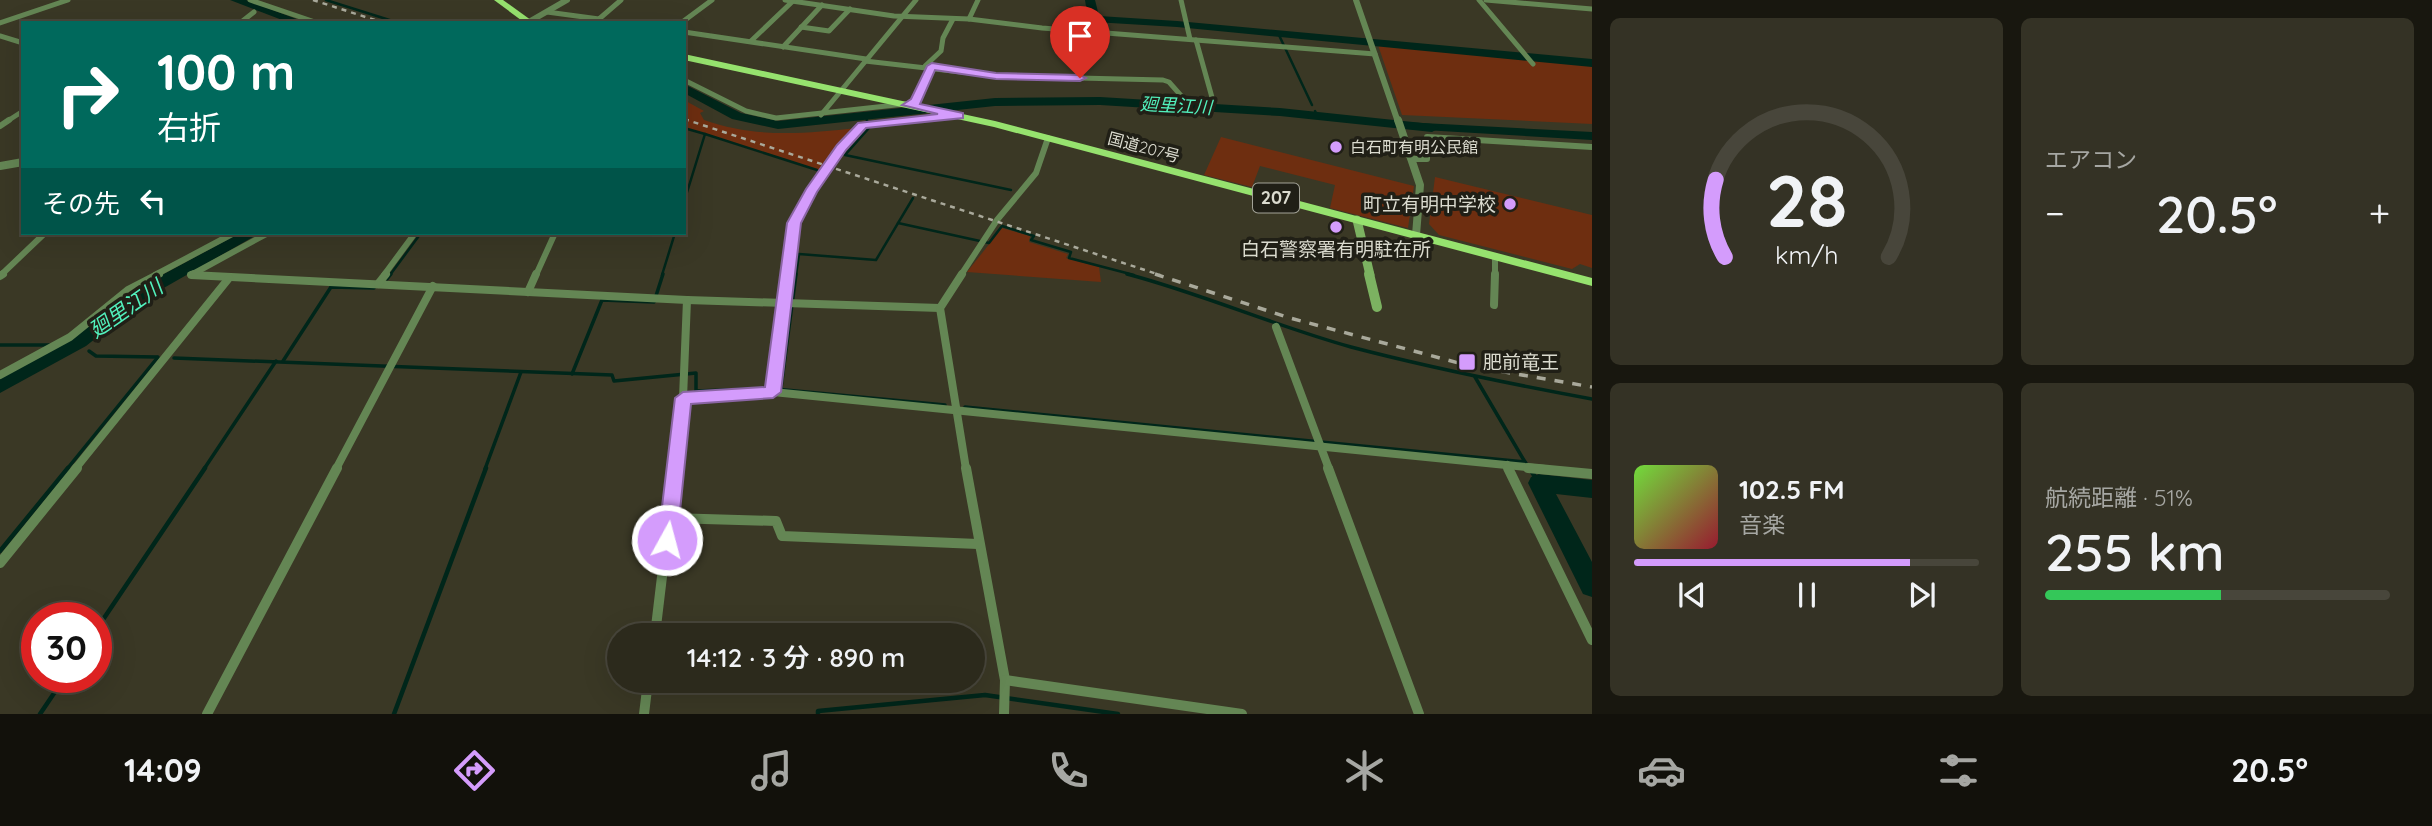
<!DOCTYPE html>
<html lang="ja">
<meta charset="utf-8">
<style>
:root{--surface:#2c2a1c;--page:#343225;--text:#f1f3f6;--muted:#a6a7a3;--line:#48463b;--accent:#d49cfc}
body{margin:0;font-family:Quicksand,"Noto Sans JP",sans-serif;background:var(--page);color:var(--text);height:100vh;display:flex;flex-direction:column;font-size:26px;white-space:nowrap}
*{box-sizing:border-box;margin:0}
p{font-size:23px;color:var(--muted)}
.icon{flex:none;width:38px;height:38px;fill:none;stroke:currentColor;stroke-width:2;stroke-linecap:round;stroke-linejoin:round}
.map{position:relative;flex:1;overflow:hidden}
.drawer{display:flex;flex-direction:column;gap:18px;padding:18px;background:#18170f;width:840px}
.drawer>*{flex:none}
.top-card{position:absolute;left:21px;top:21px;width:665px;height:214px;border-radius:0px;box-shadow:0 7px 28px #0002,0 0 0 2px var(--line);background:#00695c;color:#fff;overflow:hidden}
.speed{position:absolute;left:21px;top:602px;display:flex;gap:14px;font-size:35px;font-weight:700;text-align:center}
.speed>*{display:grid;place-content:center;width:91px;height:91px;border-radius:50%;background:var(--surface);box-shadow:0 7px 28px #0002,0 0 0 2px var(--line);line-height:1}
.speed .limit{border:10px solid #d22;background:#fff;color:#111}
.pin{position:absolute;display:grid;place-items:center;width:60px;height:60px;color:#fff;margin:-72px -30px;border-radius:50% 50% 50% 0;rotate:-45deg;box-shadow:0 0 7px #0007}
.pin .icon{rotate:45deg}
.me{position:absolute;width:77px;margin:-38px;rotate:7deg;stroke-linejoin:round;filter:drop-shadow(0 0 5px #0008)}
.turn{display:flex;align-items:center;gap:24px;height:147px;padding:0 21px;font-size:32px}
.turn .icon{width:91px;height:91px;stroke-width:2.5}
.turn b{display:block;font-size:49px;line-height:60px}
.then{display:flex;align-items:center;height:66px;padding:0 21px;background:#0003;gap:14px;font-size:26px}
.big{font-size:52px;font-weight:600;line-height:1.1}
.drawer .tile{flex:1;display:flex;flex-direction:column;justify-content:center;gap:10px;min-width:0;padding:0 24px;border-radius:10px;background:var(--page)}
.drawer .dial{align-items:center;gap:0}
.dial svg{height:182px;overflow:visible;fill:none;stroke:var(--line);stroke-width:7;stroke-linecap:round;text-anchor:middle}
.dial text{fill:var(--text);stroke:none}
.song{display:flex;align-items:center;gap:21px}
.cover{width:84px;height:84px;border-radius:10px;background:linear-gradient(135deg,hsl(100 70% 55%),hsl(350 70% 35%))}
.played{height:7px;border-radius:4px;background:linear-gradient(90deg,var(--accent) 80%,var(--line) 80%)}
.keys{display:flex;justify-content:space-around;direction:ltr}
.heat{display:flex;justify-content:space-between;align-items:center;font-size:38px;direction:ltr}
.charge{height:10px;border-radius:5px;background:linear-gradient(90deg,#34c759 51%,var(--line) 0)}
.drawer .tiles{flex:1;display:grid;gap:18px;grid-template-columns:repeat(2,1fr)}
.trip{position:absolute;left:607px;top:623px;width:378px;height:70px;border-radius:35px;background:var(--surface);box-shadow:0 7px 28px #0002,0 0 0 2px var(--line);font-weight:600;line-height:70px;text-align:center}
.tabs{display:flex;height:112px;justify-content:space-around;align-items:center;background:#12110b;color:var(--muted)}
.tabs .icon{width:49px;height:49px}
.tabs .selected{color:var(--accent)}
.tabs b{font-size:32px;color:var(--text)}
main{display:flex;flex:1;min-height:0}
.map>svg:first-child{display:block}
</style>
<main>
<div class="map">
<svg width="1592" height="714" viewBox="0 0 1592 714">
<rect width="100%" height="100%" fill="#3a3825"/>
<g fill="#6e2e10">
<path d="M1378,45L1592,66V124L1402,115Z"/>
<path d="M684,100L704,111L700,113L704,120C756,138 802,134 857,128L839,147L827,168L820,172L684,128Z"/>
<path d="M1221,137L1414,186L1408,228L1330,208L1335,185L1260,166L1252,187L1204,175Z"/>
<path d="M1435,177L1592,215V268L1580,264L1572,269L1439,235L1429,224Z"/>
<path d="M1002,228L1030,236L1029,242L1068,254L1066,258L1099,267L1101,282L967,272Z"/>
</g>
<path fill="#00261a" d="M1404,122L1592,132V140L1407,129Z"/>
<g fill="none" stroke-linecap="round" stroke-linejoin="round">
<g stroke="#00261a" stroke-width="2.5">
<path d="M326,0L399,23"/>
<path d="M1278,33L1312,105"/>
<path d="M1315,111L1317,115"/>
<path d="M866,117L869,128L845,155L1011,190"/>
<path d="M684,128L705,134L684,202"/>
<path d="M705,134L817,170"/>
<path d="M898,223L989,243L1002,226L1034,236L1031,240L1071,252L1069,258L1134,275"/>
<path d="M390,275L421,233"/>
<path d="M662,275L675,233"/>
<path d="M796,275L799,254L876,260L913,198"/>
</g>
<g stroke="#00261a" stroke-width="3.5">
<path d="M1127,274C1203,294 1275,326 1351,347C1431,368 1511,384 1592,399"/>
<path d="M387,279L391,274"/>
<path d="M79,342L82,345"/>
<path d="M0,345H49L61,353"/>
<path d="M89,351L96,356L157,357"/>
<path d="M174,358L612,375L614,381L696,373V391L754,389"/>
<path d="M283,361L331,287L374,288"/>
<path d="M572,374L602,300L654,302L663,274"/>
<path d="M1475,377L1525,462"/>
<path d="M781,388L796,274"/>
<path d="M775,389L945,405"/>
<path d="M965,407L1525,462L1528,466"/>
<path d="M67,469L158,357"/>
<path d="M204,469L276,361"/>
<path d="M485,469L521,372"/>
</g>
<g stroke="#00261a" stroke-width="4.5">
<path d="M1532,472L1539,483"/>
<path d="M0,551L68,468"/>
<path d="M96,630L205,468"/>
<path d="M40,714L65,677"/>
<path d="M394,714L486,468"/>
<path d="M818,714V711L985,695L1118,714"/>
</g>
<g fill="#00261a" fill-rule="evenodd">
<path d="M230,0H246L307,23H290Z"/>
<path d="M1085,0H1095L1099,16L1177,21L1592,59V67L1177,27L1094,22L1088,19Z"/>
<path d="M684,84L741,113L778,121L995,98L1100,97L1280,108L1432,124L1439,128L1432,132L1280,116L1100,105L995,106L778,129L732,119L684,93Z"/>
<path d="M240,233H260L148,297L86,346L0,393V377L72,338L136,289Z"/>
<path d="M1539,474L1592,480V498L1556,494L1592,562V597L1583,594L1528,483L1531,477Z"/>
</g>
<g stroke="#648654" stroke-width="5">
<path d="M250,0L318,23"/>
<path d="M785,0L894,16L969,19L1042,28L1375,54"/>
<path d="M1181,0L1190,39"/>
<path d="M1479,0L1533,64"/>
<path d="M1486,0L1592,9"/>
<path d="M547,12L599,19L621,0"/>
<path d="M969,19L978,0"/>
<path d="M0,23L68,0"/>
<path d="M240,23L254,12"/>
<path d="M681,23L712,0"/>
<path d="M801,27L829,31L850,9"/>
<path d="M684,32L866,59"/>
<path d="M0,36L23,43"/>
<path d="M1196,40L1213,101"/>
<path d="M751,41L793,1"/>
<path d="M783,47L822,5"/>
<path d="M865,61L996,76L1163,80L1169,82L1184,99"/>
<path d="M925,66L941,51L943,38L953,19"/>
<path d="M684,80L746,111L776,118L914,103L932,66"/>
<path d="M821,115L916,0"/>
<path d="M6,122L23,111"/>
<path d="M894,122L959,116"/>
</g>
<g stroke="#648654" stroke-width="6">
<path d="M0,126L9,120"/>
<path d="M1412,159H1427V137L1592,147"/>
<path d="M1,275L45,233"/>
<path d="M155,275L234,233"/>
<path d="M197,275H191L268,233"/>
<path d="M384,275L415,233"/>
<path d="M536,275L555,233"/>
<path d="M787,275C790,259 790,242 794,226C801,194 841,149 862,125L913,120"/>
<path d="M961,275L997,220L1036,173L1048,138"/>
<path d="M1495,275V256"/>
</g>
<g stroke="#648654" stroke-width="8">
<path d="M194,274L191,275L687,300L940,308"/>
<path d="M962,274L940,308L966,469"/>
<path d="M0,276L3,274"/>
<path d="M378,284L386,274"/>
<path d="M528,292L536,274"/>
<path d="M1494,305L1495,274"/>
<path d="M1276,327L1329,469"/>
<path d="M0,375L70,337L128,290L159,274"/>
<path d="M773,392L788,274"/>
<path d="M683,398L773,392L1545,469"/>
<path d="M1507,465L1509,469"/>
<path d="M75,469L229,278"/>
<path d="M336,469L433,286"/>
<path d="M675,469L683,398L687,300"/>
</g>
<g stroke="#648654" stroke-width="10">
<path d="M966,468L1005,680L1004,714"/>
<path d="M1328,468L1419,714"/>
<path d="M1508,468L1592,640"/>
<path d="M1528,468L1592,474"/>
<path d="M670,518L776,521L782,536L978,544"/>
<path d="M0,563L77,468"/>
<path d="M655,635L675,468"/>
<path d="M1005,680L1242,714"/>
<path d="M207,714L337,468"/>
<path d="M644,714L648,681"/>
</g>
<g stroke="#648654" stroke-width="6">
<path d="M1356,0L1398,122"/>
<path d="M527,23L567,0"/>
</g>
<g stroke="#648654" stroke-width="8">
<path d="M1398,120L1420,185L1416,235"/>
<path d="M0,166L23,162"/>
</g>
<path stroke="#7cb261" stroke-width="9" d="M1357,220L1370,275"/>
<path stroke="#7cb261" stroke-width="10" d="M1369,274L1377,307"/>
<g fill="#96e26e" fill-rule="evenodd">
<path d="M494,0H503L535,23H525Z"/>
<path d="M684,54L995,121L1592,278V286L994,127L684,60Z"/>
</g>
<g stroke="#a9a99b" stroke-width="2.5" stroke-dasharray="5 5" stroke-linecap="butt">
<path d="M313,0L384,23"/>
<path d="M684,119L1160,275"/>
</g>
<path stroke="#a9a99b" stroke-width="3.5" stroke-dasharray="9 9" stroke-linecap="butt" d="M1155,274L1290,318L1470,366L1592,387"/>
</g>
<path fill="#d49cfc" stroke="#8a65a4" stroke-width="2" d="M932,63L996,73L1080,75L1086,78L1080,81L996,79L935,70L920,104L963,113V118L866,128L846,150L817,192L801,223L781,392L773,398L691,404L677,540L674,545L667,548L661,545L658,540L675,398L683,392L765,387L787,223L806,189L837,145L858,123L938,114L902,105L911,99L927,66Z"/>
<g fill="#d49cfc" stroke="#201f16" stroke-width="2.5">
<circle cx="1336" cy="147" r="7"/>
<circle cx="1510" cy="204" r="7"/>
<circle cx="1336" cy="227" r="7"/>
<rect x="1458" y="353" width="18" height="18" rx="3.5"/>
</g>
<g text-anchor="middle" stroke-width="7" stroke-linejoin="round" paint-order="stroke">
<g font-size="16" fill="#dbdbcf" stroke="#201f16">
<text transform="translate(1144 147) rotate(15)" y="6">国道207号</text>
</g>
<g font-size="16" fill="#dbdbcf" stroke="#201f16" text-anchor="start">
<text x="1350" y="153">白石町有明公民館</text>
</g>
<g font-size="18" font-style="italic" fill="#52f1bd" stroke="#201f16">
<text transform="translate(1176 106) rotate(3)" y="6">廻里江川</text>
</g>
<rect fill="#201f16" stroke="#a3a398" stroke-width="2" x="1253" y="183.5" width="46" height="29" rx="5"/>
<g font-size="18" font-weight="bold" fill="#dbdbcf">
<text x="1276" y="204">207</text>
</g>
<g font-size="19" fill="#dbdbcf" stroke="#201f16" text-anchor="end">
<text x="1496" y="211">町立有明中学校</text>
<text x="1336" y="256" text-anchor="middle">白石警察署有明駐在所</text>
<text x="1483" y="369" text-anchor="start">肥前竜王</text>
</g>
<g font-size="21" font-style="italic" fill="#52f1bd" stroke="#201f16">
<text transform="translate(126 309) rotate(-35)" y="7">廻里江川</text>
</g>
</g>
</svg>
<div class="speed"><div class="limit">30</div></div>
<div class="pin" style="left:1080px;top:78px;background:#d93025"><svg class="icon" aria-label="arrive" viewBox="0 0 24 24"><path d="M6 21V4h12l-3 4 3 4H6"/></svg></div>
<svg class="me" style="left:667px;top:540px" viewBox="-20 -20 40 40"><circle r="17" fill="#d49cfc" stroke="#fff" stroke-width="3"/><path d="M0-11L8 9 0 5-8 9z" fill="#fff"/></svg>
<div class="trip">14:12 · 3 分 · 890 m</div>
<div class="top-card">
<div class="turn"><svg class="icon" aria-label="right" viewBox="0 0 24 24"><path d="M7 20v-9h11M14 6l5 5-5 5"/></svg><div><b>100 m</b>右折</div></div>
<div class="then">その先<svg class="icon" aria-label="left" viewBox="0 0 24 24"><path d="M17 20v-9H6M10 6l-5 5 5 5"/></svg></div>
</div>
</div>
<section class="drawer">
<div class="tiles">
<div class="tile dial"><svg viewBox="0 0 100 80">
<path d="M14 69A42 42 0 1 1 86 69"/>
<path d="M14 69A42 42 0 0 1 10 35" stroke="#d49cfc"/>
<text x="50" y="56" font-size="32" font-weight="700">28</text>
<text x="50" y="72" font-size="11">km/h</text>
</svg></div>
<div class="tile"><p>エアコン</p>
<div class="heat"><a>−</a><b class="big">20.5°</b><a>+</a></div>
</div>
<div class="tile">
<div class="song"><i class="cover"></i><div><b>102.5 FM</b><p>音楽</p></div></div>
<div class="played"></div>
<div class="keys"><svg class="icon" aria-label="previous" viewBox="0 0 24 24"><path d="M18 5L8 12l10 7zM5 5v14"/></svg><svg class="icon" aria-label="pause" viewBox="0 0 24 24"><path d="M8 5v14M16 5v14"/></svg><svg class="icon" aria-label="next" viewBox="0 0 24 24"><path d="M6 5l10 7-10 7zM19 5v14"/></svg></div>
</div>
<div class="tile"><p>航続距離 · 51%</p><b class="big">255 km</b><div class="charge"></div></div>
</div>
</section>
</main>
<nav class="tabs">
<b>14:09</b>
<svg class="icon selected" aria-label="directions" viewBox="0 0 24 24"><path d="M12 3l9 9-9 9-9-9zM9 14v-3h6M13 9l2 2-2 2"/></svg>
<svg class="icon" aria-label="music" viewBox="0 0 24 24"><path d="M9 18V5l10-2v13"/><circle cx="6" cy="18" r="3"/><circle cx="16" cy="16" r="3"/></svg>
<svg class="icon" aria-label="phone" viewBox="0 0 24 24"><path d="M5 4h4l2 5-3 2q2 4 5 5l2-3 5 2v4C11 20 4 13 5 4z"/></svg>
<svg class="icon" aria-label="climate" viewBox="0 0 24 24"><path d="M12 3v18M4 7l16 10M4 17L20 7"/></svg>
<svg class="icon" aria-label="car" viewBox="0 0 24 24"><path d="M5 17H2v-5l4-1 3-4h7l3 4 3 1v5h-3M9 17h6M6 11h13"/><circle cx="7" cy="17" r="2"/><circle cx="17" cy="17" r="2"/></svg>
<svg class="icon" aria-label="filters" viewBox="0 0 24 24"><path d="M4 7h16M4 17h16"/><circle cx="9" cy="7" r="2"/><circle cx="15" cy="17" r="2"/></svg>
<b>20.5°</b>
</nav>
